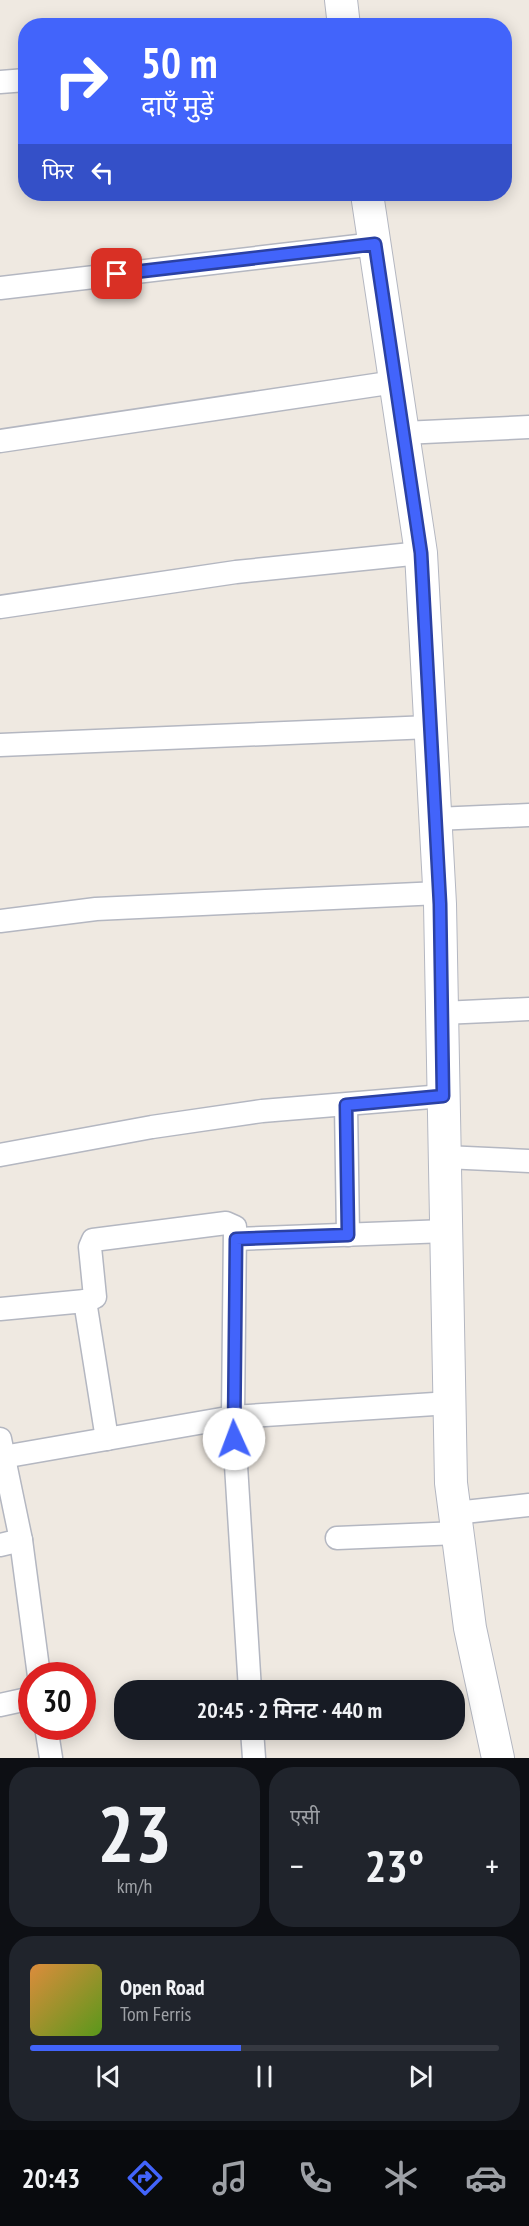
<!DOCTYPE html>
<html lang="hi">
<meta charset="utf-8">
<style>
:root{--surface:#171b24;--page:#20242c;--text:#f1f3f6;--muted:#9ea1a6;--line:#363941;--accent:#4264fb}
body{margin:0;font-family:"PT Sans Narrow","Noto Sans Devanagari",sans-serif;background:var(--page);color:var(--text);height:100vh;display:flex;flex-direction:column;font-size:22px;white-space:nowrap}
*{box-sizing:border-box;margin:0}
p{font-size:20px;color:var(--muted)}
.icon{flex:none;width:33px;height:33px;fill:none;stroke:currentColor;stroke-width:2;stroke-linecap:round;stroke-linejoin:round}
.map{position:relative;height:1758px;overflow:hidden}
.details{display:flex;flex-direction:column;gap:9px;padding:9px;background:#0d0f14;flex:1}
.details>*{flex:none}
.guide{position:absolute;left:18px;top:18px;width:494px;height:183px;border-radius:24px;box-shadow:0 3px 15px #0003;background:#4264fb;color:#fff;overflow:hidden}
.speed{position:absolute;left:18px;top:1662px;display:flex;gap:12px;font-size:30px;font-weight:700;text-align:center}
.speed>*{display:grid;place-content:center;width:78px;height:78px;border-radius:50%;background:var(--surface);box-shadow:0 3px 15px #0003;line-height:1}
.speed .limit{border:9px solid #d22;background:#fff;color:#111}
.pin{position:absolute;display:grid;place-items:center;width:51px;height:51px;color:#fff;margin:-26px;border-radius:12px;box-shadow:0 3px 9px #0006}
.me{position:absolute;width:66px;margin:-33px;rotate:358deg;stroke-linejoin:round;filter:drop-shadow(0 0 4px #0008)}
.turn{display:flex;align-items:center;gap:21px;height:126px;padding:0 24px;font-size:27px}
.turn .icon{width:78px;height:78px;stroke-width:2.5}
.turn b{display:block;font-size:42px;line-height:51px}
.then{display:flex;align-items:center;height:57px;padding:0 24px;background:#0003;gap:12px;font-size:22px}
.big{font-size:45px;font-weight:600;line-height:1.1}
.details .card{flex:1;display:flex;flex-direction:column;justify-content:center;gap:9px;min-width:0;padding:0 21px;border-radius:24px;background:var(--page)}
.details .dial{align-items:center;gap:0}
.dial b{font-size:78px;line-height:1}
.song{display:flex;align-items:center;gap:18px}
.cover{width:72px;height:72px;border-radius:9px;background:linear-gradient(135deg,hsl(30 70% 55%),hsl(90 70% 35%))}
.played{height:6px;border-radius:3px;background:linear-gradient(90deg,var(--accent) 45%,var(--line) 45%)}
.keys{display:flex;justify-content:space-around;direction:ltr}
.heat{display:flex;justify-content:space-between;align-items:center;font-size:33px;direction:ltr}
.details .tiles{flex:1;display:grid;gap:9px;grid-template-columns:1fr 1fr}
.card:last-child{grid-column:span 2}
.trip{position:absolute;left:114px;top:1680px;width:351px;height:60px;border-radius:24px;background:var(--surface);box-shadow:0 3px 15px #0003;font-weight:600;line-height:60px;text-align:center}
.tabs{display:flex;height:96px;justify-content:space-around;align-items:center;background:#090b0e;color:var(--muted)}
.tabs .icon{width:42px;height:42px}
.tabs .current{color:var(--accent)}
.tabs b{font-size:27px;color:var(--text)}
.map>svg:first-child{display:block}
</style>
<div class="map">
<svg width="529" height="1758" viewBox="0 0 529 1758">
<rect width="100%" height="100%" fill="#efe9e1"/>
<g fill="none" stroke-linecap="round" stroke-linejoin="round">
<defs>
<g id="street">
<path d="M0,82L26,80"/>
<path d="M0,288L375,244"/>
<path d="M403,433L529,427"/>
<path d="M0,441L395,382"/>
<path d="M0,607L236,572L421,553"/>
<path d="M0,745L430,727"/>
<path d="M435,819L529,815"/>
<path d="M0,921L96,909L439,893"/>
<path d="M442,1013L529,1009"/>
<path d="M346,1105L348,1235"/>
<path d="M0,1155L152,1127L262,1111L443,1096"/>
<path d="M445,1157L529,1161"/>
<path d="M236,1239L446,1231"/>
<path d="M85,1301L95,1297L90,1247L93,1240L226,1223L235,1227L233,1417L250,1690"/>
<path d="M0,1309L85,1301L107,1439"/>
<path d="M0,1439L21,1540L39,1676"/>
<path d="M3,1457L233,1417L450,1403"/>
<path d="M455,1513L529,1505"/>
<path d="M337,1538L458,1533"/>
<path d="M0,1545L21,1540"/>
<path d="M0,1705L32,1698"/>
<path d="M46,1726L51,1758"/>
<path d="M252,1730L254,1758"/>
</g>
<g id="secondary">
<path d="M341,0L344,26"/>
<path d="M367,194L421,553L440,904L451,1483L470,1628L498,1758"/>
</g>
</defs>
<use href="#street" stroke="#b4b7c1" stroke-width="25"/>
<use href="#secondary" stroke="#b4b7c1" stroke-width="34"/>
<use href="#street" stroke="#fff" stroke-width="22"/>
<use href="#secondary" stroke="#fff" stroke-width="32"/>
</g>
<g fill="none" stroke-linecap="round" stroke-linejoin="round">
<defs>
<path id="route" d="M117,274L375,244L421,553L440,904L443,1096L346,1105L348,1235L236,1239L234,1439"/>
</defs>
<use href="#route" stroke="#2b41a3" stroke-width="15"/>
<use href="#route" stroke="#4264fb" stroke-width="10"/>
</g>
</svg>
<div class="speed"><div class="limit">30</div></div>
<div class="pin" style="left:117px;top:274px;background:#d93025"><svg class="icon" aria-label="arrive" viewBox="0 0 24 24"><path d="M6 21V4h12l-3 4 3 4H6"/></svg></div>
<svg class="me" style="left:234px;top:1439px" viewBox="-20 -20 40 40"><circle r="19" fill="#fff"/><path d="M0-13L10 11 0 6-10 11z" fill="#4264fb"/></svg>
<div class="trip">20:45 · 2 मिनट · 440 m</div>
<div class="guide">
<div class="turn"><svg class="icon" aria-label="right" viewBox="0 0 24 24"><path d="M7 20v-9h11M14 6l5 5-5 5"/></svg><div><b>50 m</b>दाएँ मुड़ें</div></div>
<div class="then">फिर<svg class="icon" aria-label="left" viewBox="0 0 24 24"><path d="M17 20v-9H6M10 6l-5 5 5 5"/></svg></div>
</div>
</div>
<section class="details">
<div class="tiles">
<div class="card dial"><b>23</b><p>km/h</p></div>
<div class="card"><p>एसी</p>
<div class="heat"><a>−</a><b class="big">23°</b><a>+</a></div>
</div>
<div class="card">
<div class="song"><i class="cover"></i><div><b>Open Road</b><p>Tom Ferris</p></div></div>
<div class="played"></div>
<div class="keys"><svg class="icon" aria-label="previous" viewBox="0 0 24 24"><path d="M18 5L8 12l10 7zM5 5v14"/></svg><svg class="icon" aria-label="pause" viewBox="0 0 24 24"><path d="M8 5v14M16 5v14"/></svg><svg class="icon" aria-label="next" viewBox="0 0 24 24"><path d="M6 5l10 7-10 7zM19 5v14"/></svg></div>
</div>
</div>
</section>
<nav class="tabs">
<b>20:43</b>
<svg class="icon current" aria-label="directions" viewBox="0 0 24 24"><path d="M12 3l9 9-9 9-9-9zM9 14v-3h6M13 9l2 2-2 2"/></svg>
<svg class="icon" aria-label="music" viewBox="0 0 24 24"><path d="M9 18V5l10-2v13"/><circle cx="6" cy="18" r="3"/><circle cx="16" cy="16" r="3"/></svg>
<svg class="icon" aria-label="phone" viewBox="0 0 24 24"><path d="M5 4h4l2 5-3 2q2 4 5 5l2-3 5 2v4C11 20 4 13 5 4z"/></svg>
<svg class="icon" aria-label="climate" viewBox="0 0 24 24"><path d="M12 3v18M4 7l16 10M4 17L20 7"/></svg>
<svg class="icon" aria-label="car" viewBox="0 0 24 24"><path d="M5 17H2v-5l4-1 3-4h7l3 4 3 1v5h-3M9 17h6M6 11h13"/><circle cx="7" cy="17" r="2"/><circle cx="17" cy="17" r="2"/></svg>
</nav>
